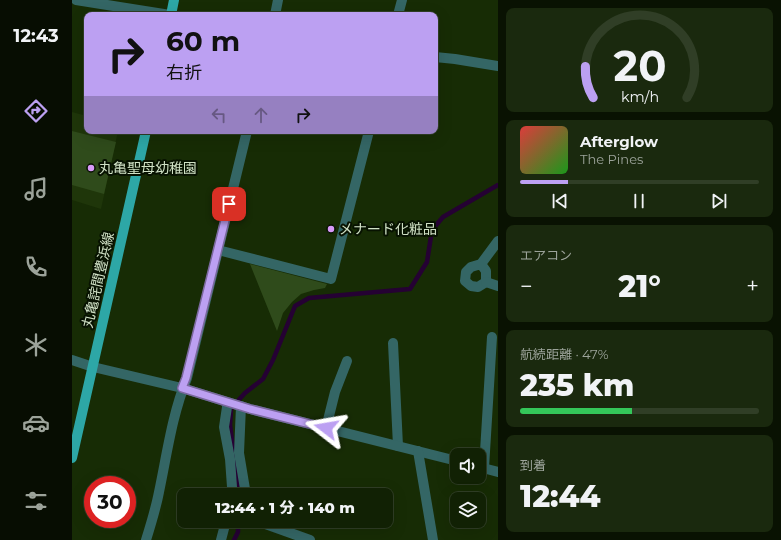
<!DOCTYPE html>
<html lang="ja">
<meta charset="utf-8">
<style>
:root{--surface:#112104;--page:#1a290e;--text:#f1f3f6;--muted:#9ca39a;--line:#303e26;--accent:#bca0f2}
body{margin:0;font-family:Montserrat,"Noto Sans JP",sans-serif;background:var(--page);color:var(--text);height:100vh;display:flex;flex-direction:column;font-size:15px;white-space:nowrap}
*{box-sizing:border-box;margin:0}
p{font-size:13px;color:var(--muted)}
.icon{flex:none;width:22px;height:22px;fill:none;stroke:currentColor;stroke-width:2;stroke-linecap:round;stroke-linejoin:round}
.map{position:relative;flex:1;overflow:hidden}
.sheet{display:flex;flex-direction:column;gap:8px;padding:8px;background:#091202;width:283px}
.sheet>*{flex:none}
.hud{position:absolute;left:12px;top:12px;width:354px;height:122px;border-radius:8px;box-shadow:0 4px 16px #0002,0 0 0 1px var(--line);background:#bca0f2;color:#111;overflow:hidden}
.fabs{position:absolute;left:378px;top:448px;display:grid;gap:8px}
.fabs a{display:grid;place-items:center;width:36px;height:36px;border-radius:8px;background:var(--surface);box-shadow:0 4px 16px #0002,0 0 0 1px var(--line);font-size:20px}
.speed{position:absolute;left:12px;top:476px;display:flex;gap:8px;font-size:20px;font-weight:700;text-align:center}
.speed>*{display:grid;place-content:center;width:52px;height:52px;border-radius:50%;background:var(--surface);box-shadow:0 4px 16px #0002,0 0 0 1px var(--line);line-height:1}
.speed .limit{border:6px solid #d22;background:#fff;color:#111}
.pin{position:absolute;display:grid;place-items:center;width:34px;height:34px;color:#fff;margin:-17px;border-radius:8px;box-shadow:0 2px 6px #0006}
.me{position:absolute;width:44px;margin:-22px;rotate:284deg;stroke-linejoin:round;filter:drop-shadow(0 0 3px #0008)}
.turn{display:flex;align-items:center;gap:14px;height:84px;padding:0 16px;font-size:18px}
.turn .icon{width:52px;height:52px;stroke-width:2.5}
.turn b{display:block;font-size:28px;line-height:34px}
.lanes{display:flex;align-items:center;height:38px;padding:0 16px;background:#0003;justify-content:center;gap:20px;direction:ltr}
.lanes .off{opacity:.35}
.big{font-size:30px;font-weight:800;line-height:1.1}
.sheet .widget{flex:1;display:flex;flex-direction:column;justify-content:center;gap:6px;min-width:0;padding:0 14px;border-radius:8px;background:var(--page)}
.sheet .dial{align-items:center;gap:0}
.dial svg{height:104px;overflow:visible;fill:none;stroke:var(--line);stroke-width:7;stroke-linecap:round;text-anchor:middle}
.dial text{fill:var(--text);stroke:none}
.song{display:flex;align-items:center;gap:12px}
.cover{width:48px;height:48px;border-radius:6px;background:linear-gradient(135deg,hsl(0 70% 55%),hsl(120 70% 35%))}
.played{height:4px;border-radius:2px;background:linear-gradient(90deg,var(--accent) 20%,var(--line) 20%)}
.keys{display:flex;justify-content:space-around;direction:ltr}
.heat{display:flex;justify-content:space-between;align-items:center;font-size:22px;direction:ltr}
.charge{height:6px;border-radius:3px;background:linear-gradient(90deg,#34c759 47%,var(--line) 0)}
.trip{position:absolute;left:105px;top:488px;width:216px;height:40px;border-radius:8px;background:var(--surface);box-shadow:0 4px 16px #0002,0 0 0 1px var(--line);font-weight:800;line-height:40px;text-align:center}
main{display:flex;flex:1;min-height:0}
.tab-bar{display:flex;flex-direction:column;width:72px;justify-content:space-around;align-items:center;background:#070d02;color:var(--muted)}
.tab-bar .icon{width:28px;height:28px}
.tab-bar .active{color:var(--accent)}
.tab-bar b{font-size:18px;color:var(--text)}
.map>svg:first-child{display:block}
</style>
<main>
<nav class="tab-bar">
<b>12:43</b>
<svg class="icon active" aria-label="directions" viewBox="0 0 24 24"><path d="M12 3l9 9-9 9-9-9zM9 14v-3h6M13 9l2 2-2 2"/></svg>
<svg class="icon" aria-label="music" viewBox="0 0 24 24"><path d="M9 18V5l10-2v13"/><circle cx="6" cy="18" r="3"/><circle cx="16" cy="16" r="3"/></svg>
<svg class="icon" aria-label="phone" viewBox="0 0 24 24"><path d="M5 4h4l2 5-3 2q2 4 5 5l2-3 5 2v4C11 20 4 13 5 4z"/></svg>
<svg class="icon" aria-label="climate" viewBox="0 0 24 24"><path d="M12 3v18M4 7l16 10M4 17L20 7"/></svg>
<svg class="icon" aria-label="car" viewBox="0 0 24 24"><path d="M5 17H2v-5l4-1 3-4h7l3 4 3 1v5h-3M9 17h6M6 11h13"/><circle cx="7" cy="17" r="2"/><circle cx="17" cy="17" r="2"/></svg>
<svg class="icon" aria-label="filters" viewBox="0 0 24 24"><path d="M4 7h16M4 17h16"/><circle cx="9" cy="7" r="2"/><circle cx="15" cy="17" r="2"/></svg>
</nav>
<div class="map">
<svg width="426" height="540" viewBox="0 0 426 540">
<rect width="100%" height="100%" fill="#172c05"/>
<path fill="#1f360a" d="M0,112L15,116V131H46L29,209L0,200Z"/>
<g fill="#2f4b1b">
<path d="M0,131L44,142L32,194L0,185Z"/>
<path d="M178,264L255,284L253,288L242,290L229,294L220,302L211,313L205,331Z"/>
</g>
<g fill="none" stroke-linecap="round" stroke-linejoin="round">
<g stroke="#250133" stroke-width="4.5">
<path d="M163,404L173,393L191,379L201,360L223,306L237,298L338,289L355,262L360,230L371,217L426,185"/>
<path d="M159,410L158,425L166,487V495"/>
<path d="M162,540L166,532V521"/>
</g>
<g stroke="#346665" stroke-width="10">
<path d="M4,0L98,15"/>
<path d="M203,15L206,0"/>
<path d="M326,15L330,0"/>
<path d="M363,57L383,59L426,66"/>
<path d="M146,250L259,279L297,131"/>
<path d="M409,264L414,271V282L406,287L399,286L393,281L394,272L399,267L409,264L426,241"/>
<path d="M414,282L426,286"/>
<path d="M321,343L326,446"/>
<path d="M0,360L21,367L110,388L178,409L385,461"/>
<path d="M157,403L155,407L152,427L158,459L160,487L159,495"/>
<path d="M169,406L167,453L174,495"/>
<path d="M254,428L263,392L275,361"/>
<path d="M346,451L361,540"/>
<path d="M407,467L426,472"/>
<path d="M412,468L420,337"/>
<path d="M185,521L238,540"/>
<path d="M74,540C79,524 84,508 87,492C95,454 100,415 115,378L175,131"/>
<path d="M149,540L154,521"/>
</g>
<g stroke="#2da7a6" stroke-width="10">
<path d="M99,15L102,0"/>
<path d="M0,458L74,131"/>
</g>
</g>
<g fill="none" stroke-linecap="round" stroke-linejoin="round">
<defs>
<path id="route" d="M157,204L114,378L110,388L178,409L254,428"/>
</defs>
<use href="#route" stroke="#7a689d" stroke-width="10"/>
<use href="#route" stroke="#bca0f2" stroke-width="7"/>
</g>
<g fill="#d89af8" stroke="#071201" stroke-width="1.5">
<circle cx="19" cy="168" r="4"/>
<circle cx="259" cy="229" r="4"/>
</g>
<g text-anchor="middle" stroke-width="4" stroke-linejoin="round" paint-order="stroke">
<g font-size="14" fill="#d0e1c5" stroke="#071201" text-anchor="start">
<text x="27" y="173">丸亀聖母幼稚園</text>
<text x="267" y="234">メナード化粧品</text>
</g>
<g font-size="14" fill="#d0e1c5" stroke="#071201">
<text transform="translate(26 280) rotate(-77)" y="5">丸亀詫間豊浜線</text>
</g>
</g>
</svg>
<div class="fabs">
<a><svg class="icon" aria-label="sound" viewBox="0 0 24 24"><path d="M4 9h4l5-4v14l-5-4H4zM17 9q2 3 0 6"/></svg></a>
<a><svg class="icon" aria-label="layers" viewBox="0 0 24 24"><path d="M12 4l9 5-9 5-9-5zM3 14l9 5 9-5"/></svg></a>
</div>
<div class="speed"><div class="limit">30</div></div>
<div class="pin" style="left:157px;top:204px;background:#d93025"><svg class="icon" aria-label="arrive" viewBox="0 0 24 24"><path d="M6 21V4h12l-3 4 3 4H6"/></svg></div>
<svg class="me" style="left:254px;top:428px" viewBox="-20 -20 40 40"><path d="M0-17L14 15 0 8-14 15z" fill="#bca0f2" stroke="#fff" stroke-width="4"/></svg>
<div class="trip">12:44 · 1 分 · 140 m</div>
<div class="hud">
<div class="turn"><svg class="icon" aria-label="right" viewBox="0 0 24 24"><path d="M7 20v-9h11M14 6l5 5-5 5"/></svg><div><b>60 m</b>右折</div></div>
<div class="lanes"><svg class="icon off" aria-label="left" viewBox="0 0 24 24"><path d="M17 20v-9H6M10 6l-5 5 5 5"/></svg><svg class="icon off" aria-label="ahead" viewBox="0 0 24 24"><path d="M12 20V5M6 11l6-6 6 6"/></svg><svg class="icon" aria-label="right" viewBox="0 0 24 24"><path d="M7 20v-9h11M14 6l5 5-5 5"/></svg></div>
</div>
</div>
<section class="sheet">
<div class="widget dial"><svg viewBox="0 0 100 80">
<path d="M14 69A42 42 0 1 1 86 69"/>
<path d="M14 69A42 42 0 0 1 8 45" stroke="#bca0f2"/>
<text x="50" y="56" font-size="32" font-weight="700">20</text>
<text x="50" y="72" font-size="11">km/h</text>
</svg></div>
<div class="widget">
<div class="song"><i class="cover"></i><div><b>Afterglow</b><p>The Pines</p></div></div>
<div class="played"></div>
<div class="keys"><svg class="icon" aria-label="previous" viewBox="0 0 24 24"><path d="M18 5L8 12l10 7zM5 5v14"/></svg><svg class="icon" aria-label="pause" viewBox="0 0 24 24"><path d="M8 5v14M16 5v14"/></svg><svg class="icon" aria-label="next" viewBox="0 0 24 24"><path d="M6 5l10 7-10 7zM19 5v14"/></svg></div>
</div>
<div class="widget"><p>エアコン</p>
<div class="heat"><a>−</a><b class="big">21°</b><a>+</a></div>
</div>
<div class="widget"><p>航続距離 · 47%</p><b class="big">235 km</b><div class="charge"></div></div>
<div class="widget"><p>到着</p><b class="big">12:44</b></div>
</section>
</main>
